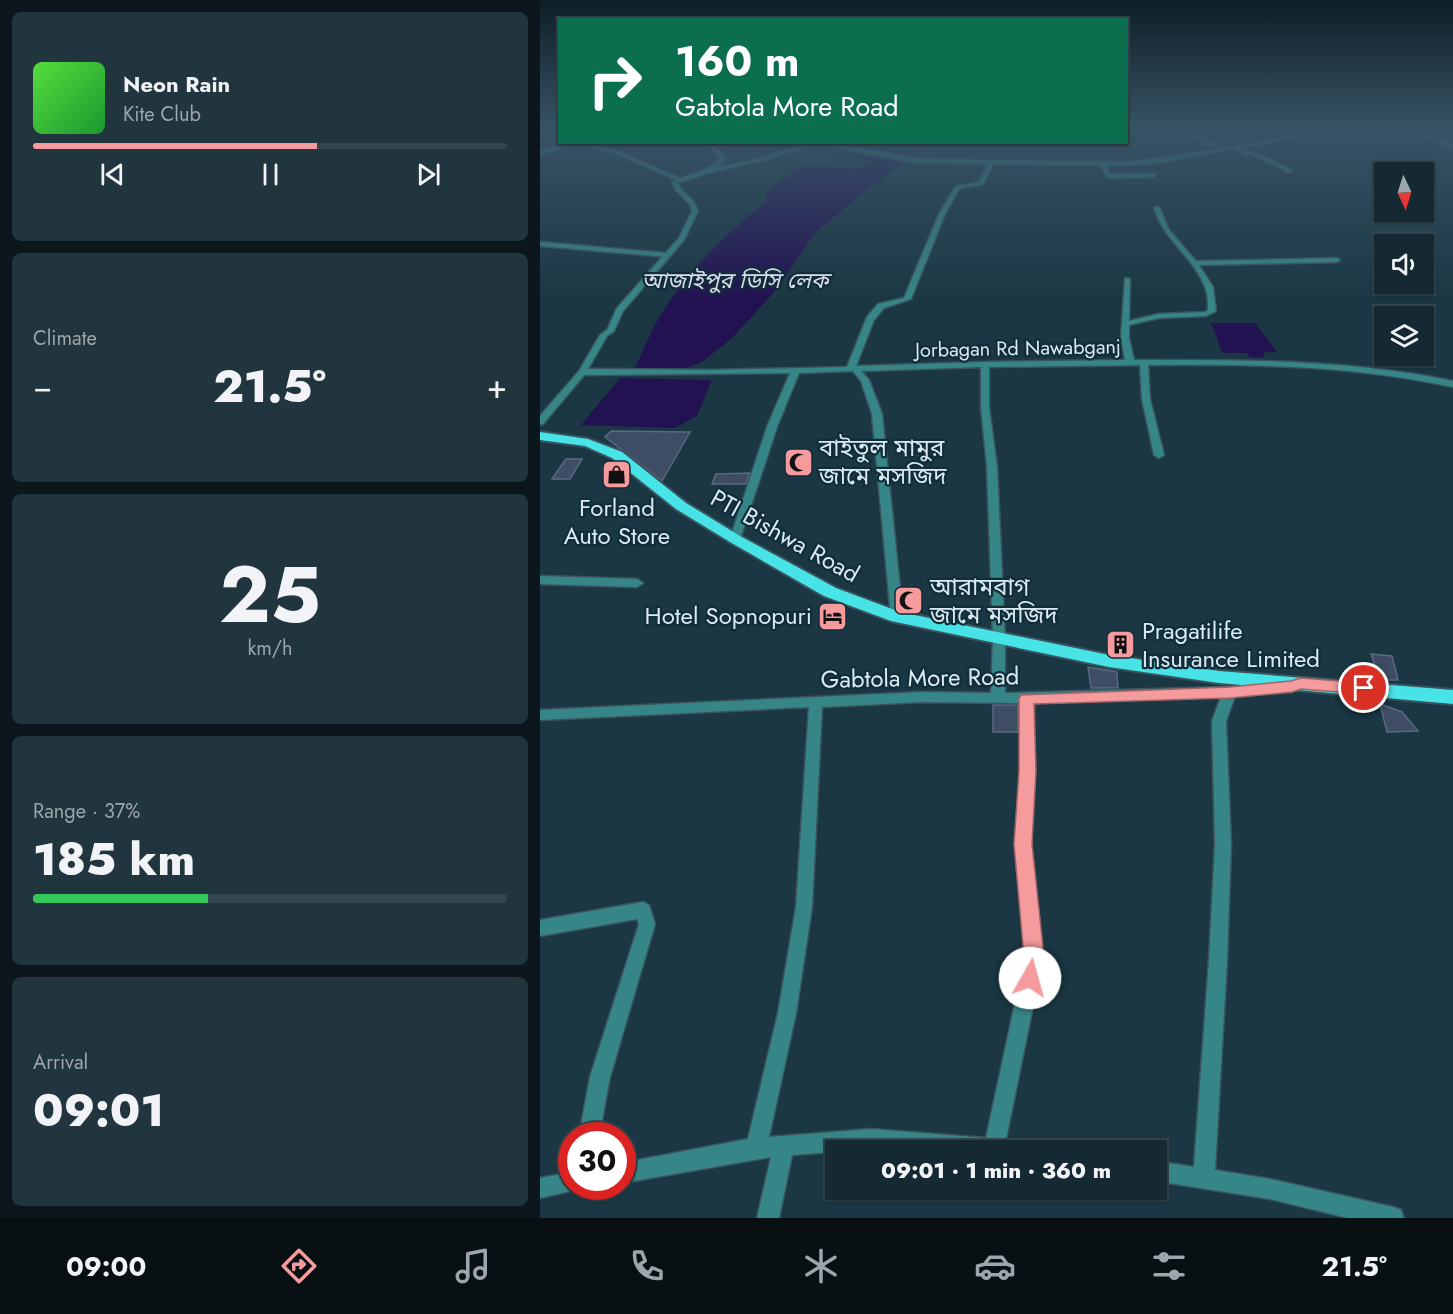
<!DOCTYPE html>
<meta charset="utf-8">
<style>
:root{--surface:#142932;--page:#21353e;--text:#f1f3f6;--muted:#9da6ac;--line:#33454d;--accent:#f59b9d}
body{margin:0;font-family:Jost,"Noto Sans Bengali",sans-serif;background:var(--page);color:var(--text);height:100vh;display:flex;flex-direction:column;font-size:22px;white-space:nowrap}
*{box-sizing:border-box;margin:0}
p{font-size:20px;color:var(--muted)}
.icon{flex:none;width:33px;height:33px;fill:none;stroke:currentColor;stroke-width:2;stroke-linecap:round;stroke-linejoin:round}
.map{position:relative;flex:1;overflow:hidden}
.drawer{display:flex;flex-direction:column;gap:12px;padding:12px;background:#0b171c;width:540px}
.drawer>*{flex:none}
.banner{position:absolute;left:18px;top:18px;width:570px;height:126px;border-radius:0px;box-shadow:0 2px 4px #0004,0 0 0 2px var(--line);background:#0b6e4f;color:#fff;overflow:hidden}
.needle{width:39px;rotate:176deg}
.fabs{position:absolute;left:834px;top:162px;display:grid;gap:12px}
.fabs a{display:grid;place-items:center;width:60px;height:60px;border-radius:0px;background:var(--surface);box-shadow:0 2px 4px #0004,0 0 0 2px var(--line);font-size:30px}
.speed{position:absolute;left:18px;top:1122px;display:flex;gap:12px;font-size:30px;font-weight:700;text-align:center}
.speed>*{display:grid;place-content:center;width:78px;height:78px;border-radius:50%;background:var(--surface);box-shadow:0 2px 4px #0004,0 0 0 2px var(--line);line-height:1}
.speed .limit{border:9px solid #d22;background:#fff;color:#111}
.pin{position:absolute;display:grid;place-items:center;width:51px;height:51px;color:#fff;margin:-26px;border:3px solid #fff;border-radius:50%;box-shadow:0 2px 6px #0007}
.me{position:absolute;width:66px;margin:-33px;rotate:7deg;stroke-linejoin:round;filter:drop-shadow(0 0 4px #0008)}
.turn{display:flex;align-items:center;gap:21px;height:126px;padding:0 18px;font-size:27px}
.turn .icon{width:78px;height:78px;stroke-width:2.5}
.turn b{display:block;font-size:42px;line-height:51px}
.big{font-size:45px;font-weight:800;line-height:1.1}
.drawer .widget{flex:1;display:flex;flex-direction:column;justify-content:center;gap:9px;min-width:0;padding:0 21px;border-radius:9px;background:var(--page)}
.drawer .dial{align-items:center;gap:0}
.dial b{font-size:78px;line-height:1}
.song{display:flex;align-items:center;gap:18px}
.cover{width:72px;height:72px;border-radius:9px;background:linear-gradient(135deg,hsl(110 70% 55%),hsl(130 70% 35%))}
.played{height:6px;border-radius:3px;background:linear-gradient(90deg,var(--accent) 60%,var(--line) 60%)}
.keys{display:flex;justify-content:space-around;direction:ltr}
.heat{display:flex;justify-content:space-between;align-items:center;font-size:33px;direction:ltr}
.charge{height:9px;border-radius:4px;background:linear-gradient(90deg,#34c759 37%,var(--line) 0)}
.trip{position:absolute;left:285px;top:1140px;width:342px;height:60px;border-radius:0px;background:var(--surface);box-shadow:0 2px 4px #0004,0 0 0 2px var(--line);font-weight:800;line-height:60px;text-align:center}
.tabs{display:flex;height:96px;justify-content:space-around;align-items:center;background:#081014;color:var(--muted)}
.tabs .icon{width:42px;height:42px}
.tabs .current{color:var(--accent)}
.tabs b{font-size:27px;color:var(--text)}
main{display:flex;flex:1;min-height:0}
.map>svg:first-child{display:block}
</style>
<main>
<section class="drawer">
<div class="widget">
<div class="song"><i class="cover"></i><div><b>Neon Rain</b><p>Kite Club</p></div></div>
<div class="played"></div>
<div class="keys"><svg class="icon" aria-label="previous" viewBox="0 0 24 24"><path d="M18 5L8 12l10 7zM5 5v14"/></svg><svg class="icon" aria-label="pause" viewBox="0 0 24 24"><path d="M8 5v14M16 5v14"/></svg><svg class="icon" aria-label="next" viewBox="0 0 24 24"><path d="M6 5l10 7-10 7zM19 5v14"/></svg></div>
</div>
<div class="widget"><p>Climate</p>
<div class="heat"><a>−</a><b class="big">21.5°</b><a>+</a></div>
</div>
<div class="widget dial"><b>25</b><p>km/h</p></div>
<div class="widget"><p>Range · 37%</p><b class="big">185 km</b><div class="charge"></div></div>
<div class="widget"><p>Arrival</p><b class="big">09:01</b></div>
</section>
<div class="map">
<svg width="913" height="1218" viewBox="0 0 913 1218">
<rect width="100%" height="100%" fill="#1a3743"/>
<g fill="#221252">
<path d="M300,152L365,162L321,194L275,233L237,289L192,338L162,362L146,368H95C106,344 116,319 132,298C158,262 191,229 226,202V194L262,165L318,169L330,161L297,154Z"/>
<path d="M670,323H715L737,352H725L723,358L710,357L706,353H683C677,343 677,333 670,323Z"/>
<path d="M80,378L172,380L157,416L135,428L41,425Z"/>
</g>
<g fill="#3e4d63" stroke="#5a6980" stroke-width="1.5">
<path d="M71,431L150,432L122,481L65,437Z"/>
<path d="M26,459H42L30,479H12Z"/>
<path d="M210,473L206,484H172L176,474Z"/>
<path d="M380,589V613L365,611L363,590Z"/>
<path d="M575,635H591V656L573,653L571,636Z"/>
<path d="M831,654L852,656L858,680H840Z"/>
<path d="M548,667L577,672L578,688H551Z"/>
<path d="M840,704L862,712L878,731L847,732Z"/>
<rect x="453" y="705" width="25" height="27"/>
</g>
<g fill="none" stroke-linecap="round" stroke-linejoin="round">
<defs>
<g id="minor">
<path d="M638,129H644L684,148L792,129H803L699,148L730,159L752,170L750,173L726,161L693,149L612,164L565,165L570,174H616L614,177L568,178L560,165L453,164L443,184L421,188L418,191L405,214L371,299L344,308L334,320L316,366L445,362L585,360L581,338L585,278L590,279L589,321L619,314L665,312L668,310C668,302 668,294 665,287C653,256 624,241 614,208L617,206L620,208L629,230L656,261L797,258L800,260L797,262L659,265L673,287L676,311L666,316L619,318L589,325V338L594,360C703,360 805,359 913,381V387C810,365 713,364 608,365L610,399L624,455L619,458L614,455L602,399L600,365L449,367V407L457,467L465,639V693L690,687L751,682L756,684L758,687L756,690L751,692L695,696L686,721L691,844L687,960L675,1170L730,1179L853,1207L861,1210L864,1218H808L730,1199L616,1181V1161L654,1167L669,960L675,844L672,721L681,697L494,703L495,771L491,844L503,957L466,1139L480,1143L483,1150L331,1149L252,1155L239,1218H217L231,1157L82,1183V1163L208,1139L238,1013L256,907L269,707L0,720V710L383,692L451,693L453,639L447,467L441,407V367L321,371L329,380L342,414L363,617L357,621L351,617L332,414L321,381L313,371L259,373L237,427L200,539L195,542L190,539L227,427L250,373L42,375L38,372L42,369H60L172,370L307,367L327,317L338,304L364,298L399,214L414,189L417,186L439,182L448,164L379,163L275,144L229,159L164,174L162,171L226,157L270,142H283L379,159L590,162L679,149L666,145ZM383,702L480,703L481,771L475,844L485,957L446,1138L331,1129L229,1137L256,1013L272,907L282,707Z"/>
<path d="M864,129H871L913,145V148Z"/>
<path d="M30,142H43L75,150L144,180L139,181L71,152L35,144L0,155V151Z"/>
<path d="M0,242L127,253L130,255L127,257L0,246Z"/>
<path d="M0,576L97,579L103,583L97,587L0,584Z"/>
<path d="M103,902L109,905L115,924L70,1077L59,1136H39L50,1077L99,924L97,919L0,936V920Z"/>
<path d="M32,1172V1186H41L39,1189L0,1198V1178Z"/>
</g>
<path id="tertiary" d="M167,142H172L187,158C174,173 156,177 138,183C142,194 155,198 158,211L144,240L83,311L74,331L67,336L45,374L3,424L0,425V416L39,371L60,335L67,330L77,308L139,238L152,211L150,204L135,189L132,182C148,173 168,173 181,158Z"/>
<path id="trunk" d="M0,432L48,439L82,452L146,503L200,536L296,588L360,612L569,655L679,671L913,690V704L679,683L569,667L351,621L284,596L190,542L136,509L72,458L45,446L0,440Z"/>
</defs>
<use href="#minor" stroke="#39545f" stroke-width="3"/>
<use href="#tertiary" stroke="#39545f" stroke-width="3"/>
<use href="#trunk" stroke="#39545f" stroke-width="4"/>
<use href="#minor" fill="#378687" fill-rule="evenodd"/>
<use href="#tertiary" fill="#378687" fill-rule="evenodd"/>
<use href="#trunk" fill="#48e3e6" fill-rule="evenodd"/>
</g>
<linearGradient id="sky" x2="0" y2="1"><stop stop-color="#0e1e25"/><stop offset="0.43" stop-color="#385366"/><stop offset="1" stop-color="#385366" stop-opacity="0"/></linearGradient>
<rect width="913" height="300" fill="url(#sky)"/>
<path fill="#f59b9d" stroke="#9f6566" stroke-width="1.5" d="M761,678L824,683L830,685L832,688L830,692L824,694L761,689L752,692L690,698L494,704L496,771L492,844L504,957L497,985L490,988L483,985L480,978L484,957L474,844L479,771V699L481,695L690,687L751,681Z"/>
<defs>
<symbol id="mosque-square" viewBox="-11 -11 22 22"><rect x="-9" y="-9" width="18" height="18" rx="4" fill="#f59b9d" stroke="#102d39"/><path d="M3.5-4.9A6 6 0 1 0 3.5 4.9A5 5 0 1 1 3.5-4.9Z" fill="#111"/></symbol>
<symbol id="shop-square" viewBox="-11 -11 22 22"><rect x="-9" y="-9" width="18" height="18" rx="4" fill="#f59b9d" stroke="#102d39"/><path d="M-5-2.5h2.3a2.7 3.5 0 0 1 5.4 0H5L5.5 6h-11ZM-1.5-2.5h3a1.5 2.3 0 0 0-3 0Z" fill="#111"/></symbol>
<symbol id="hotel-square" viewBox="-11 -11 22 22"><rect x="-9" y="-9" width="18" height="18" rx="4" fill="#f59b9d" stroke="#102d39"/><path d="M-6-4.5h1.5V1H6V5H4.5V3h-9V5H-6ZM-4 0a1.8 1.8 0 1 1 3.6 0ZM.5 0V-2.5h3Q6-2.5 6 0Z" fill="#111"/></symbol>
<symbol id="building-square" viewBox="-11 -11 22 22"><rect x="-9" y="-9" width="18" height="18" rx="4" fill="#f59b9d" stroke="#102d39"/><path d="M-4-6H4V6H1V3H-1V6H-4ZM-2.5-4.3h1.7v1.8h-1.7ZM.8-4.3h1.7v1.8H.8ZM-2.5-1h1.7V.8h-1.7ZM.8-1h1.7V.8H.8Z" fill="#111"/></symbol>
</defs>
<g fill-rule="evenodd">
<use href="#mosque-square" x="242" y="446" width="33" height="33"/>
<use href="#shop-square" x="60" y="458" width="33" height="33"/>
<use href="#mosque-square" x="352" y="584" width="33" height="33"/>
<use href="#hotel-square" x="276" y="600" width="33" height="33"/>
<use href="#building-square" x="564" y="628" width="33" height="33"/>
</g>
<g text-anchor="middle" stroke-width="4.5" stroke-linejoin="round" paint-order="stroke">
<g font-size="20" fill="#daeaf2" stroke="#102d39">
<text transform="translate(478 348) rotate(-1)" y="7">Jorbagan Rd Nawabganj</text>
</g>
<g font-size="22" font-style="italic" fill="#dbdaef" stroke="#102d39">
<text x="195" y="288">আজাইপুর ডিসি লেক</text>
</g>
<g font-size="24" fill="#daeaf2" stroke="#102d39" text-anchor="start">
<text x="279" y="456">বাইতুল মামুর<tspan x="279" dy="28">জামে মসজিদ</tspan></text>
<text x="77" y="516" text-anchor="middle">Forland<tspan x="77" dy="28">Auto Store</tspan></text>
<text x="390" y="595">আরামবাগ<tspan x="390" dy="28">জামে মসজিদ</tspan></text>
<text x="272" y="624" text-anchor="end">Hotel Sopnopuri</text>
<text x="602" y="639">Pragatilife<tspan x="602" dy="28">Insurance Limited</tspan></text>
</g>
<g font-size="24" fill="#daeaf2" stroke="#102d39">
<text transform="translate(245 536) rotate(29)" y="8">PTI Bishwa Road</text>
<text transform="translate(380 678) rotate(-1)" y="8">Gabtola More Road</text>
</g>
</g>
</svg>
<div class="fabs">
<a><svg class="needle" viewBox="-14 -14 28 28"><path d="M0-13l5 13h-10z" fill="#e53935"/><path d="M0 13l5-13h-10z" fill="#9da6ac"/></svg></a>
<a><svg class="icon" aria-label="sound" viewBox="0 0 24 24"><path d="M4 9h4l5-4v14l-5-4H4zM17 9q2 3 0 6"/></svg></a>
<a><svg class="icon" aria-label="layers" viewBox="0 0 24 24"><path d="M12 4l9 5-9 5-9-5zM3 14l9 5 9-5"/></svg></a>
</div>
<div class="speed"><div class="limit">30</div></div>
<div class="pin" style="left:824px;top:688px;background:#d93025"><svg class="icon" aria-label="arrive" viewBox="0 0 24 24"><path d="M6 21V4h12l-3 4 3 4H6"/></svg></div>
<svg class="me" style="left:490px;top:978px" viewBox="-20 -20 40 40"><circle r="19" fill="#fff"/><path d="M0-13L10 11 0 6-10 11z" fill="#f59b9d"/></svg>
<div class="trip">09:01 · 1 min · 360 m</div>
<div class="banner">
<div class="turn"><svg class="icon" aria-label="right" viewBox="0 0 24 24"><path d="M7 20v-9h11M14 6l5 5-5 5"/></svg><div><b>160 m</b>Gabtola More Road</div></div>
</div>
</div>
</main>
<nav class="tabs">
<b>09:00</b>
<svg class="icon current" aria-label="directions" viewBox="0 0 24 24"><path d="M12 3l9 9-9 9-9-9zM9 14v-3h6M13 9l2 2-2 2"/></svg>
<svg class="icon" aria-label="music" viewBox="0 0 24 24"><path d="M9 18V5l10-2v13"/><circle cx="6" cy="18" r="3"/><circle cx="16" cy="16" r="3"/></svg>
<svg class="icon" aria-label="phone" viewBox="0 0 24 24"><path d="M5 4h4l2 5-3 2q2 4 5 5l2-3 5 2v4C11 20 4 13 5 4z"/></svg>
<svg class="icon" aria-label="climate" viewBox="0 0 24 24"><path d="M12 3v18M4 7l16 10M4 17L20 7"/></svg>
<svg class="icon" aria-label="car" viewBox="0 0 24 24"><path d="M5 17H2v-5l4-1 3-4h7l3 4 3 1v5h-3M9 17h6M6 11h13"/><circle cx="7" cy="17" r="2"/><circle cx="17" cy="17" r="2"/></svg>
<svg class="icon" aria-label="filters" viewBox="0 0 24 24"><path d="M4 7h16M4 17h16"/><circle cx="9" cy="7" r="2"/><circle cx="15" cy="17" r="2"/></svg>
<b>21.5°</b>
</nav>
